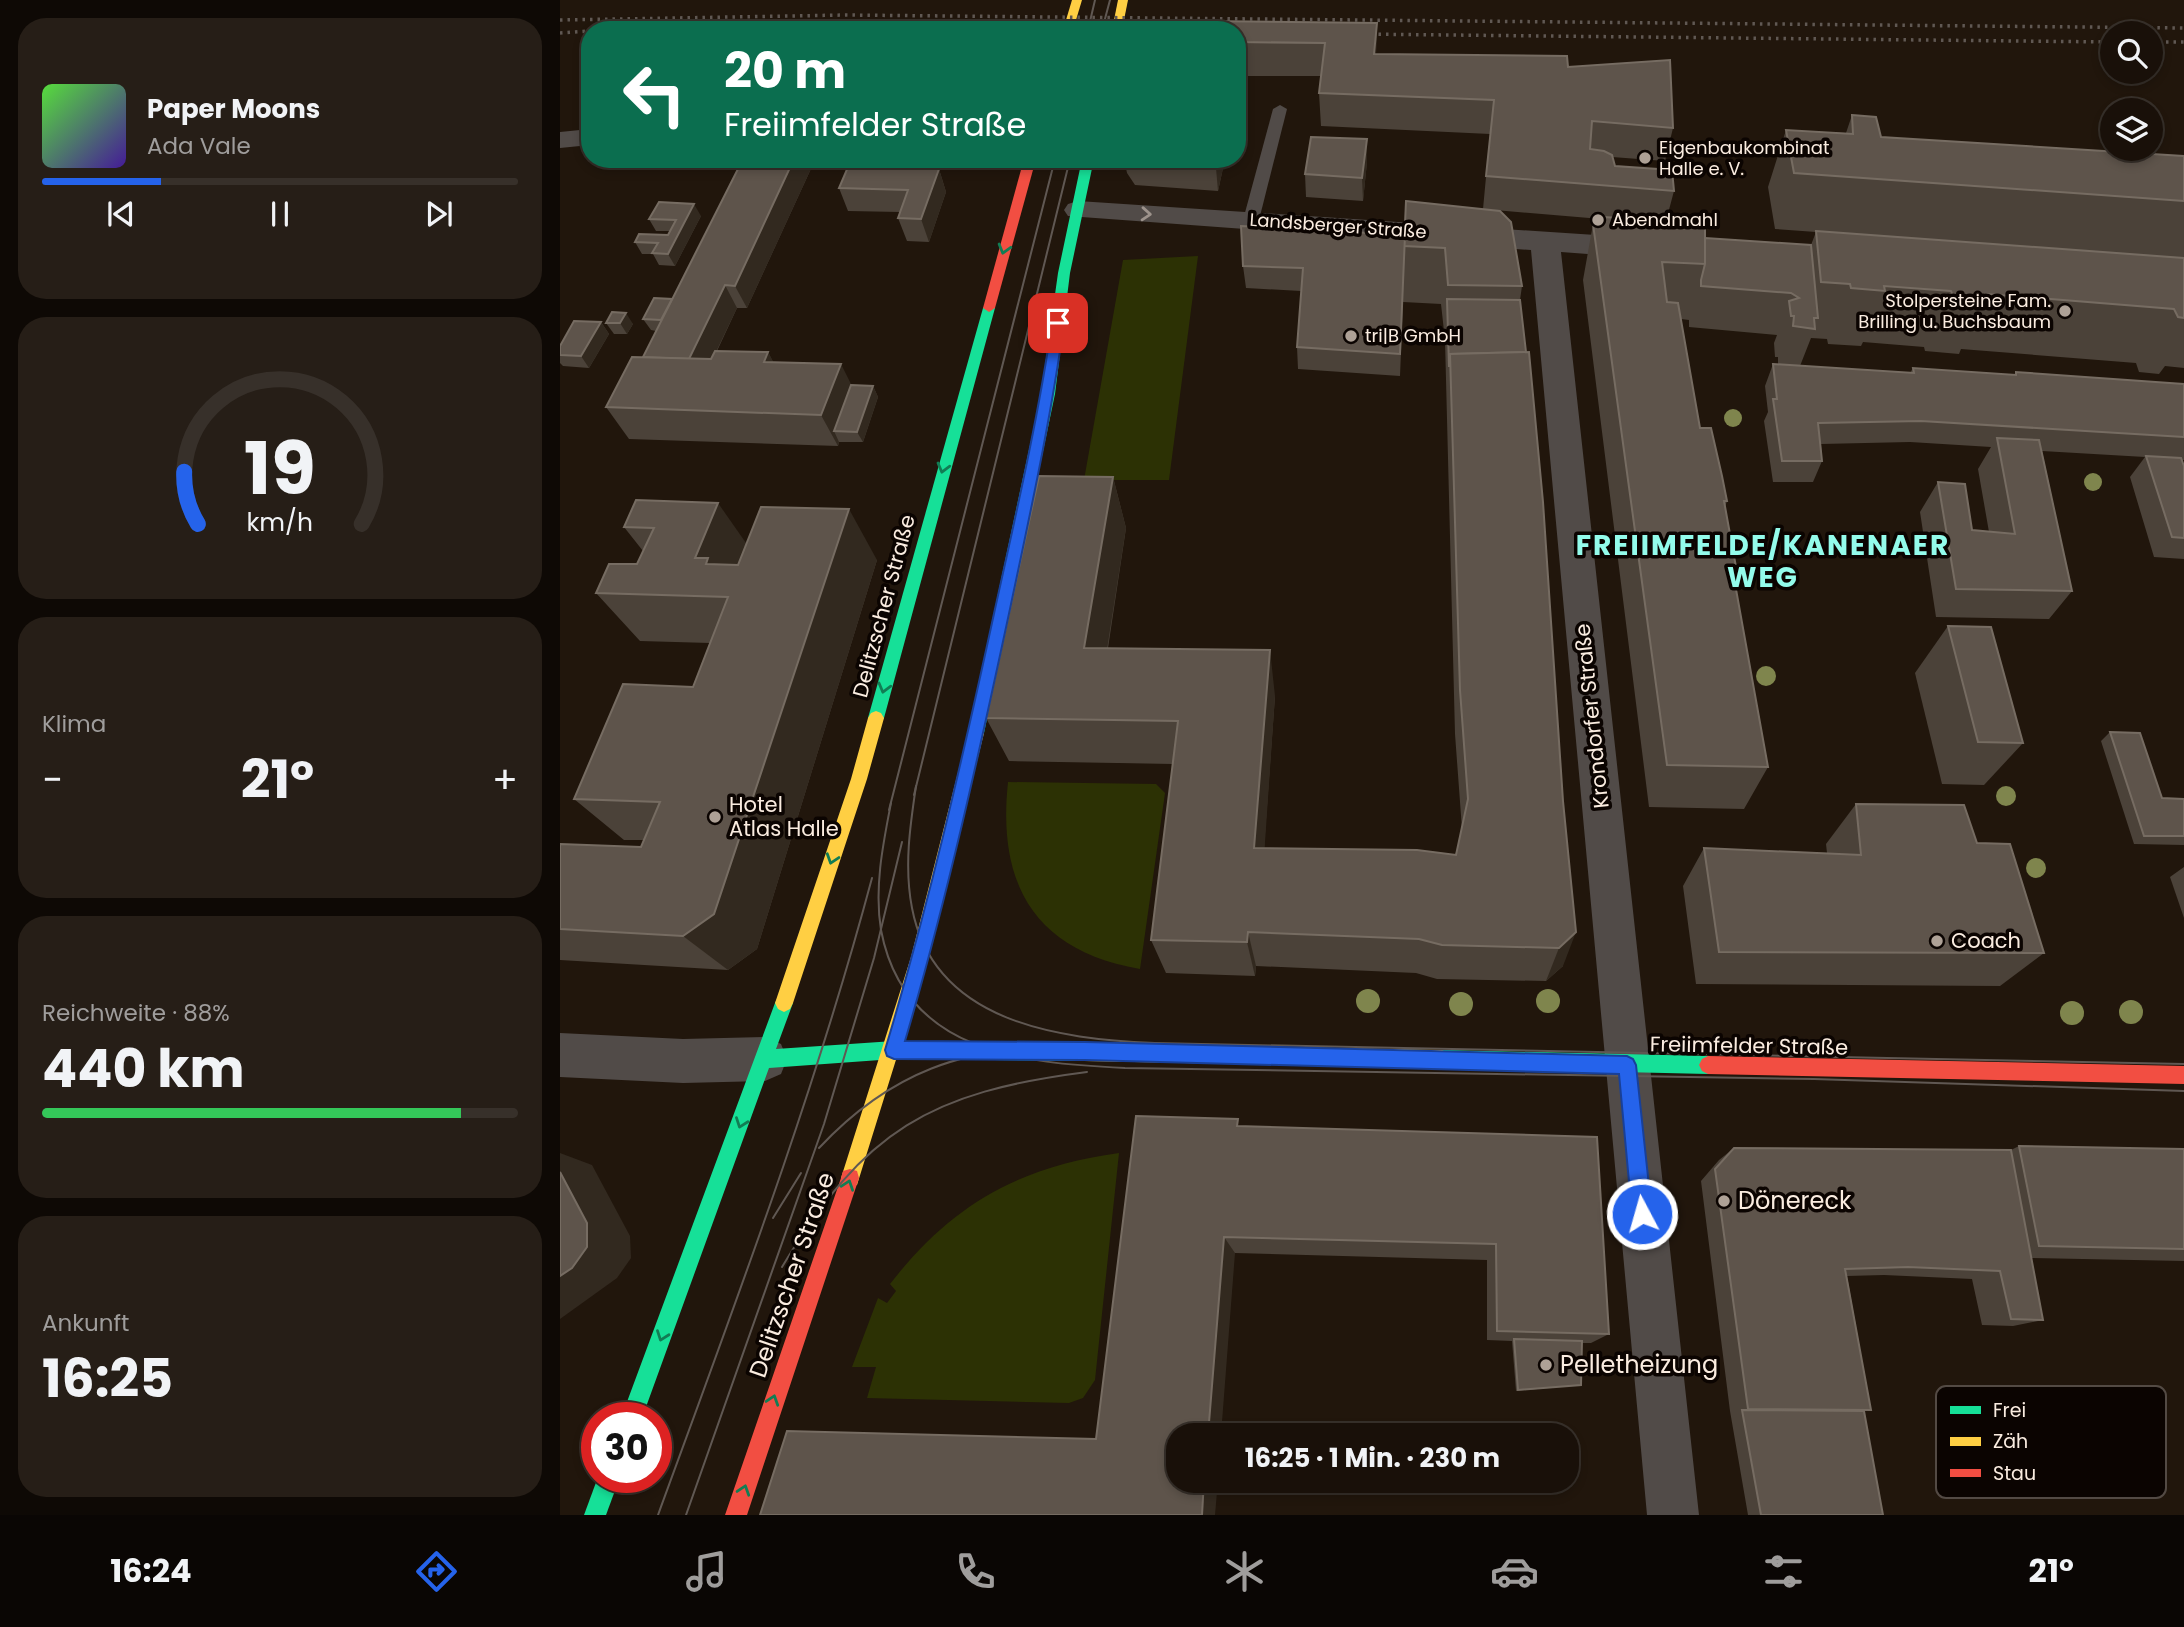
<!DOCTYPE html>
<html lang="de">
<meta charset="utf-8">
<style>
:root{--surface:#191009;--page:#261e17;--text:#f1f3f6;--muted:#9f9d9c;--line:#37302a;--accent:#2563eb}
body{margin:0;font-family:Poppins,sans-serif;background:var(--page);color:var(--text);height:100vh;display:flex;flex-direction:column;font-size:26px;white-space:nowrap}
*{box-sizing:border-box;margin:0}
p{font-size:23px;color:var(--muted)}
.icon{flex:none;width:38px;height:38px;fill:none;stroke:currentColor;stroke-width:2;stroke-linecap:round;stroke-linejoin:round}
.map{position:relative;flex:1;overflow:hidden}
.side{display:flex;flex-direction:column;gap:18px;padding:18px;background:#0e0905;width:560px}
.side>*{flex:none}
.hud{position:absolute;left:21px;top:21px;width:665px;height:147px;border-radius:28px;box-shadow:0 4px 10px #0003,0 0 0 2px var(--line);background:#0b6e4f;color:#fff;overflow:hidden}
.controls{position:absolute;left:1540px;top:21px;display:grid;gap:14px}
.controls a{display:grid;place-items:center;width:63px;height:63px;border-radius:50%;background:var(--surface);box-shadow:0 4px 10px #0003,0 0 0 2px var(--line);font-size:35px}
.speed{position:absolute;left:21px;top:1402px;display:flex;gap:14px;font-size:35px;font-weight:700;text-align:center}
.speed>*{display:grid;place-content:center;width:91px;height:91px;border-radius:50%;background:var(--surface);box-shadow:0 4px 10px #0003,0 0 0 2px var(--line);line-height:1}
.speed .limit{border:10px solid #d22;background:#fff;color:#111}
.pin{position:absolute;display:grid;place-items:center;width:60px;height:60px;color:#fff;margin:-30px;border-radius:14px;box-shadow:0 4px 10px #0006}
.me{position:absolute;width:77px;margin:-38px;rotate:354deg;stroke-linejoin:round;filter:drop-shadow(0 0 5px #0008)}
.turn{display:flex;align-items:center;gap:24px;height:147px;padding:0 28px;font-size:32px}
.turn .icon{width:91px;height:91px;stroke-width:2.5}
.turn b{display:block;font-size:49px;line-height:60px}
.big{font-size:52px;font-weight:700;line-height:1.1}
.side .widget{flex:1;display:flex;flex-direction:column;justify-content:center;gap:10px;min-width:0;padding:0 24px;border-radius:28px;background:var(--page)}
.side .dial{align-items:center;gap:0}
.dial svg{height:182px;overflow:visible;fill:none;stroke:var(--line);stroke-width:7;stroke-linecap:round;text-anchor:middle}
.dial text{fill:var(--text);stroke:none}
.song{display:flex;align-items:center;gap:21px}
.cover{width:84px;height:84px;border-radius:10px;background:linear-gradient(135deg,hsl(110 70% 55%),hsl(260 70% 35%))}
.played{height:7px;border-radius:4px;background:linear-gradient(90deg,var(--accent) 25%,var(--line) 25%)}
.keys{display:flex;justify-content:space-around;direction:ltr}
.heat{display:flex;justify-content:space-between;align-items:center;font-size:38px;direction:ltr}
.charge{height:10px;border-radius:5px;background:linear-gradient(90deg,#34c759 88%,var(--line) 0)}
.trip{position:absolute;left:606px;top:1423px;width:413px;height:70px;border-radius:28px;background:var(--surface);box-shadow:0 4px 10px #0003,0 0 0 2px var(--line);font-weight:700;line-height:70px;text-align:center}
.menu{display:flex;height:112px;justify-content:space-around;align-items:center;background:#0a0604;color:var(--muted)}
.menu .icon{width:49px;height:49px}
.menu .current{color:var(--accent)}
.menu b{font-size:32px;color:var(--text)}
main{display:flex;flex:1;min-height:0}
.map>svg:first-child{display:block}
</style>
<main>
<section class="side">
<div class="widget">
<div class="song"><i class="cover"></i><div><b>Paper Moons</b><p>Ada Vale</p></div></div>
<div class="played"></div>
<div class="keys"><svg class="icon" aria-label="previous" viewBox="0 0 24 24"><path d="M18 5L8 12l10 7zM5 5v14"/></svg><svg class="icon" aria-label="pause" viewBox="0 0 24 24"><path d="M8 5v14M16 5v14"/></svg><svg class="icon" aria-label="next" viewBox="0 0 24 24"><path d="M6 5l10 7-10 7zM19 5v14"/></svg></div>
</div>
<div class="widget dial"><svg viewBox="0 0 100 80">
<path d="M14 69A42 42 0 1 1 86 69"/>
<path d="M14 69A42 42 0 0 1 8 46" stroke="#2563eb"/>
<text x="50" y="56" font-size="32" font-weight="700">19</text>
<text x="50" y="72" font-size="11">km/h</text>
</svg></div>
<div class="widget"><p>Klima</p>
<div class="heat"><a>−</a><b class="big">21°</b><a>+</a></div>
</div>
<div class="widget"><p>Reichweite · 88%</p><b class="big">440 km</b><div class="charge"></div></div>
<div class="widget"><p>Ankunft</p><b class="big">16:25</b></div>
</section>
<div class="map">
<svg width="1624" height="1515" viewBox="0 0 1624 1515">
<rect width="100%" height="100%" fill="#21160c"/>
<g fill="#2c3104">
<path d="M638,256L609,480H524L563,260Z"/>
<path d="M448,782L596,784L605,793L580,969C475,951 437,885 448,782Z"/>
<path d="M559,1153L535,1380L523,1398L509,1403L307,1398L316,1367H292L318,1298L327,1303L336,1291L330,1284C392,1204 459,1167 559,1153Z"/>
</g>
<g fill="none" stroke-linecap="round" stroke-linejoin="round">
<path fill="#514b48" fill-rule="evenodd" d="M720,105L727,109L699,220L691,225L683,220L713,109Z"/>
<g fill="#514b48" fill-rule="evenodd">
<path d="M30,129V145L0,148V132Z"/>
<path d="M518,201L1081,238L1091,241L1096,248L1091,255L1081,258L1001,252L1139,1515H1087L971,250L508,216L504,210L508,204Z"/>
<path d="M0,1033L123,1039L205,1037L221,1044L227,1059L221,1074L205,1081L123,1083L0,1077Z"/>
</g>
<g fill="#16e098" fill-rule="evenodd">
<path d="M522,159H534L510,273L495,394L424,733L422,738H410L408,733L481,394L498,273Z"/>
<path d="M429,304L435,308L324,718L321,723H311L308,718L423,308Z"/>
<path d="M224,994L230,997L233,1003L216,1049L334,1041L524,1043L530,1046L533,1052L530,1058L524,1061L334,1059L209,1068L82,1418H61L215,1003L218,997Z"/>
<path d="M882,1050L1148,1056L1154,1059L1157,1065L1154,1071L1148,1074L882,1068L876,1065L873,1059L876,1053Z"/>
<path d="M38,1477H60L46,1515H24Z"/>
</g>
<g fill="#ffcf43" fill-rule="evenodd">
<path d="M512,0H522L513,30H503Z"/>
<path d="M558,0H568L562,30H552Z"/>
<path d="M316,711L321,713L324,718L307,779L233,1003L230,1009L224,1012L218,1009L215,1003L291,779L308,718L311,713Z"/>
<path d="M416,726L422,728L424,733L368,957L297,1185L290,1187L283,1185L281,1178L351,957L408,733L410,728Z"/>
<path d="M524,1043L882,1050L888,1053L891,1059L888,1065L882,1068L524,1061L518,1058L515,1052L518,1046Z"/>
</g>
<g fill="#f24e42" fill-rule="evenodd">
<path d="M464,159H476L435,308L429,312L423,308Z"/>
<path d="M1148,1056L1624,1066V1084L1148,1074L1142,1071L1139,1065L1142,1059Z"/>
<path d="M290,1169L297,1171L299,1178L187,1515H165L281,1178L283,1171Z"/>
</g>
<g stroke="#605853" stroke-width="2">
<path d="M528,30L535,0"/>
<path d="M542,30L550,0"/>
<path d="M356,786C350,826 344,867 352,908C374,1023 499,1039 595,1043L1624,1064"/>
<path d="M354,795L510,159"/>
<path d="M331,803C323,844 314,888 321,930C344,1053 462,1063 565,1068L1254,1079L1624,1091"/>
<path d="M329,810L495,159"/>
<path d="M259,1148C332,1070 403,1049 508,1043"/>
<path d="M213,1218L241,1173"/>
<path d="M222,1267C304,1130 370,1092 527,1072"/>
<path d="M98,1515C175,1304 254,1095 312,878"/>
<path d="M126,1515L264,1124L314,958L342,842"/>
</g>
<g stroke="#605853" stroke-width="3.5" stroke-dasharray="2.5 5" stroke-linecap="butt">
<path d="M0,20L286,15L1624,28"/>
<path d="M134,30H385"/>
<path d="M0,33L30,31"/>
<path d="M796,34L1552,42"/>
<path d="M1591,42H1624"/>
</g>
</g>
<g fill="#7f854d">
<circle cx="1173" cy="418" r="9"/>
<circle cx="1533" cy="482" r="9"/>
<circle cx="1206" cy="676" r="10"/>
<circle cx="1446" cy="796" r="10"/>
<circle cx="1476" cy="868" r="10"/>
<circle cx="808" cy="1001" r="12"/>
<circle cx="988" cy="1001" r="12"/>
<circle cx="901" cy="1004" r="12"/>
<circle cx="1571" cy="1012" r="12"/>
<circle cx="1512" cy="1013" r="12"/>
</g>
<g fill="#4b4239">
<path d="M817,23L816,54L1008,67L1113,128L1105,161L1052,157L1055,166L1114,191L1106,221L1145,238L1251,245L1256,232L1215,229L1208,187L1226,130L1286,133L1292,115L1321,137L1624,156V368L1605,366L1599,374L1579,372L1576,363L1401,349L1399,354L1365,351L1364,347L1303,342L1301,346L1268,344L1267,339L1251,338L1240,366L1350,373L1353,368L1454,375L1456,372L1624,384V460H1622L1624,466V559L1594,557L1570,477L1585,457L1482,451L1512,591L1489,619L1376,617L1360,512L1378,482L1412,530L1429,532L1418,469L1431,447L1350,442L1261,444L1262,461L1253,482H1213L1204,421L1208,412L1205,386L1213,364H1218V357H1215L1214,343L1217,335L1129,327V320L1121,319L1140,428L1167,501L1165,507L1176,567L1173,574L1208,767L1184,809L1089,807L1023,280L1033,224L1041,219L923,209L930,134L761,126L759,93L761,76H677V30Z"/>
<path d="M183,159H430L428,165L255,160L187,308H177L157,351L208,352L213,362L291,385L313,386L318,397L303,442H279L278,446L69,439L46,407L83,357L96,331L91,330L83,319L112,299Z"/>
<path d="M564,159H665L658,191L575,185L567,173Z"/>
<path d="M807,162L803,201L746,197L745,174Z"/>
<path d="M379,169L386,192L369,242L347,241L338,218L340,212L288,211L279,188Z"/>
<path d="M846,201L962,286L960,300L1003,966L986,981L877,979L856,973L696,966L695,976L606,973L591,940L613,764L449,761L426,718L553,477L566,528L548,648L715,696L704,848L896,855L902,829L895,734L885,340L881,304L843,302L840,376L738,369L737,347L741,291L686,288L683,266L845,235Z"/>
<path d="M141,216L115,266L99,265L93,254H82L75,242L108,235L110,231H96L89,219Z"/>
<path d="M52,312L73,324L67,334H54L46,323Z"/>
<path d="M41,322L49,334L29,368L3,366L0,363V346Z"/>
<path d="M76,500L186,544L317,560L197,949L168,970L0,960V844L81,847L84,840H64L14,799L133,687L150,643L80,641L36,593L77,564L83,551L64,527Z"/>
<path d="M1388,626L1463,743L1424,785L1382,784L1355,673Z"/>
<path d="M1550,732L1602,798L1624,799V845L1574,844L1541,741Z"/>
<path d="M1296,804L1417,843L1484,953L1440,986L1136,984L1123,886L1144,848L1267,853L1266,844Z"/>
<path d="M1624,867V918L1610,877Z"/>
<path d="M681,1126L1037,1137L1049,1334L1031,1343H1022L1021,1385L956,1391L952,1341L927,1340V1260L675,1253L536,1439Z"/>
<path d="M1459,1146L1624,1149V1261L1471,1258L1483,1320L1453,1326L1422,1325L1412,1279L1324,1275L1287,1276L1311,1410L1304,1411L1323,1515H1188L1170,1411L1141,1181L1159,1160L1174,1148L1451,1150Z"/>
</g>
<g fill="#32291f">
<path d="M817,23L816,56L814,54Z"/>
<path d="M807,139V162L803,201L802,178Z"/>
<path d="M234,159L255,160L187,308L175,286Z"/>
<path d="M657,159H665L658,191L656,168Z"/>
<path d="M379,169L386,192L369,242L361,219Z"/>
<path d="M134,204L141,216L115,266L108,254Z"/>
<path d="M165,285L177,308L142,381L129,359Z"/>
<path d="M66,313L73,324L67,334L60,323Z"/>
<path d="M41,322L49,334L29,368L21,356Z"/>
<path d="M208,352L225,384L204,362Z"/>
<path d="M281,364L297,396L274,431L279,442L278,446L261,415Z"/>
<path d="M313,386L318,397L303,442L297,432Z"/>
<path d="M553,477L566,528L540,694L524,648Z"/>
<path d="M158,503L193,553L174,602L135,558Z"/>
<path d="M289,509L317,560L197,949L168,970L123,936Z"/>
<path d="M710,650L715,696L702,886L694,848Z"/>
<path d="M688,932L696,966L695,976L687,942Z"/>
<path d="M1016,932L1003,966L986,981L999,948Z"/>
<path d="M0,1153L32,1165L70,1236L71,1258L57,1278L0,1319Z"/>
<path d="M664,1237L675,1253L661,1435H648Z"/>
<path d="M644,1480H658L655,1515H642Z"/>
</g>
<g fill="#5e544b" stroke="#766c62" stroke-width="2">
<path d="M644,21L817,23L814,54L1007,56L1008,67L1110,60L1113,128L1032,121L1030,149L1044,151L1052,155L1055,166L1112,170L1114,191L926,176L934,100L759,93L765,43L677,42V30H643Z"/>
<path d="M1292,115L1316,117L1321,137L1624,156V201L1234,173L1226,130L1293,134Z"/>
<path d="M751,137L807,139L802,178L745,174Z"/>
<path d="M183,159H234L175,286L165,285L129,359L83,357Z"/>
<path d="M569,159H657L656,168L571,162Z"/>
<path d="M288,167L379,169L361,219L338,218L348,190L279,188Z"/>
<path d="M846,201L940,211L951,222L962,286L888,285L885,248L844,246Z"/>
<path d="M99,202L134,204L108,254L92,253L98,243L75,242L79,234L108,235L116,220L89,219Z"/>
<path d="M1044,217L1145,224V264L1102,262L1107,302L1118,303L1140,428H1151L1162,476L1167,501H1164L1176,567H1172L1208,767L1107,765L1033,224Z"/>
<path d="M681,226L845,235L840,354L737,347L743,268L683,266Z"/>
<path d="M1256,231L1624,258V318L1618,317L1614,309L1427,294L1428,299L1393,296L1391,291L1324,286L1325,291L1291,288L1290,284L1261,282Z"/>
<path d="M1145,238L1251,245L1258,318H1254L1255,329L1233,326L1234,316H1231L1229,301L1239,298L1231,293L1141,286V280L1145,264Z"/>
<path d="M94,298L112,299L101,320L83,319Z"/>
<path d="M887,299L960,300L966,352L890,354L889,367Z"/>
<path d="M52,312L66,313L60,323H46Z"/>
<path d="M14,321L41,322L21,356L0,355V346Z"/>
<path d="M155,351L208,352L204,362L281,364L261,415L46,407L72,357L151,359Z"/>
<path d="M969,352L983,502L1003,801L1016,932L999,948L882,945L859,939L688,932L687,942L591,940L618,721L426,718L479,476L553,477L524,648L710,650L694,848L857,850L896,855L908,799L900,690L890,354Z"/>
<path d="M1213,364L1354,373L1353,368L1456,375V372L1624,384V437L1361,421L1258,423L1262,461H1222L1213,399H1217Z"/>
<path d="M291,385L313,386L297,432L274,431Z"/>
<path d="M1437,438L1479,440L1512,591L1396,589L1378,482L1405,484L1412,530L1455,534Z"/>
<path d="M1586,456L1621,458L1624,466V538L1612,537Z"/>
<path d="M76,500L158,503L135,558H148L146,564L178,565L201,507L289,509L154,914L123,936L0,929V844L81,847L100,802L14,799L63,684L133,687L168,597L36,593L49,564H77L94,528L64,527Z"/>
<path d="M1388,626L1431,627L1463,743L1418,742Z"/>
<path d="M1550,732L1580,733L1602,798L1624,799V836H1584Z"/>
<path d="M1296,804L1404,805L1417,843L1450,844L1484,953L1159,952L1144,848L1301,855Z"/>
<path d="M576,1116L678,1119L677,1126L1037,1137L1049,1334L937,1331L936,1244L664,1237L648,1435H618V1480H644L642,1515H200L227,1431L536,1439Z"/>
<path d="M1459,1146L1624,1149V1249L1479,1246Z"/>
<path d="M1174,1148L1451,1150L1483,1320L1451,1319L1440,1271L1348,1267L1285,1269L1311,1410L1188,1409L1155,1169Z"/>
<path d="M0,1172L27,1223V1247L12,1268L0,1276Z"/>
<path d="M954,1339L1022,1341L1021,1385L958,1390Z"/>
<path d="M1182,1410L1304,1411L1323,1515H1201Z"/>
</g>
<defs><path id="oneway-chevron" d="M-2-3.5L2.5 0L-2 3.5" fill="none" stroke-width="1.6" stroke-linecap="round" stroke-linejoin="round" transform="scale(1.75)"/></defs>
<use stroke="#9d938c" href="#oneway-chevron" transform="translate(586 214) rotate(4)"/>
<g stroke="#117d54">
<use href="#oneway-chevron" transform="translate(444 249) rotate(106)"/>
<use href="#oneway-chevron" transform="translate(383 468) rotate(105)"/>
<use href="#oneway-chevron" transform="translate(324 688) rotate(105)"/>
<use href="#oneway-chevron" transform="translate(272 859) rotate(108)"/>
<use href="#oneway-chevron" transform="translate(181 1123) rotate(110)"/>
<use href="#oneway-chevron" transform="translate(288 1185) rotate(-71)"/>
<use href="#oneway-chevron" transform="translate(102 1336) rotate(110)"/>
<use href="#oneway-chevron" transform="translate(213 1400) rotate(-72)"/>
<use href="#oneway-chevron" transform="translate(184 1490) rotate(-72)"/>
</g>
<path fill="#2563eb" stroke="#184099" stroke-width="2" d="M498,319L504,323C491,419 470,514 450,609C419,754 387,899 345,1041L525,1042L1067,1056L1073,1059L1076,1065L1092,1214L1089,1221L1082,1224L1075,1221L1072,1214L1059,1074L525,1060L334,1059L327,1056L325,1050C369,904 403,757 435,609C456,514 478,419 492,323Z"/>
<g fill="#aea196" stroke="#0b0401" stroke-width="2.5">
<circle cx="1085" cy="158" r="7"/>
<circle cx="1038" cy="220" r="7"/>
<circle cx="1505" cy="311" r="7"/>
<circle cx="791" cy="336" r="7"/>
<circle cx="155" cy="817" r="7"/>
<circle cx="1377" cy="941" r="7"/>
<circle cx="1164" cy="1201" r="7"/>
<circle cx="986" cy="1365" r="7"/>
</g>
<g text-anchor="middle" stroke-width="7" stroke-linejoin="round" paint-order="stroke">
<g font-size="18" fill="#faece0" stroke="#0b0401" text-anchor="start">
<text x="1099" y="154">Eigenbaukombinat<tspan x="1099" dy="21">Halle e. V.</tspan></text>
<text x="1052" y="226">Abendmahl</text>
<text x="1491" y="307" text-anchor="end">Stolpersteine Fam.<tspan x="1491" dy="21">Brilling u. Buchsbaum</tspan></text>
<text x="805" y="342">tri|B GmbH</text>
</g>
<g font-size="18" fill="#faece0" stroke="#0b0401">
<text transform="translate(778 226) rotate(4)" y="6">Landsberger Straße</text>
</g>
<g font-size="21" fill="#faece0" stroke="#0b0401">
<text transform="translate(324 606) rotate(-75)" y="7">Delitzscher Straße</text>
<text transform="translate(1032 716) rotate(-96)" y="7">Krondorfer Straße</text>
<text transform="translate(1189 1046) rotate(1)" y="7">Freiimfelder Straße</text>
</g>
<g font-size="21" fill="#faece0" stroke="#0b0401" text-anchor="start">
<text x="169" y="812">Hotel<tspan x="169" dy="24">Atlas Halle</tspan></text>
<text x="1391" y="948">Coach</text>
</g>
<g font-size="24" fill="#faece0" stroke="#0b0401" text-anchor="start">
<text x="1178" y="1209">Dönereck</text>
<text x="1000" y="1373">Pelletheizung</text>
</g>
<g font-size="24" fill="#faece0" stroke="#0b0401">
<text transform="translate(232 1275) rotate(-71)" y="8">Delitzscher Straße</text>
</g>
<g font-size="28" font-weight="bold" letter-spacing="2" fill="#93fbeb" stroke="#0b0401">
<text x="1203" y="555">FREIIMFELDE/KANENAER<tspan x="1203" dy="32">WEG</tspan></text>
</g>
</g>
<rect x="1376" y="1386" width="230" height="112" rx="10" fill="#0b0401" stroke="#534a44" stroke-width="2"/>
<rect x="1390" y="1406" width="31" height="8" fill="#16e098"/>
<rect x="1390" y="1437" width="31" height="9" fill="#ffcf43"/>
<rect x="1390" y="1469" width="31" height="8" fill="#f24e42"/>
<g font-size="19" fill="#faece0">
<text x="1433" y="1417">Frei</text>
<text x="1433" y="1448">Zäh</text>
<text x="1433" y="1480">Stau</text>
</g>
</svg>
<div class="controls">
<a><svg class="icon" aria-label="search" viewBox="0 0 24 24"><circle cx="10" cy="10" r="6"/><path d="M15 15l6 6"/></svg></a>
<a><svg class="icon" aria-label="layers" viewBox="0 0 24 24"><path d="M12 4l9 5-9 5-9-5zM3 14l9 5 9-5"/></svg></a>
</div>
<div class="speed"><div class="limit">30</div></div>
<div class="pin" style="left:498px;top:323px;background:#d93025"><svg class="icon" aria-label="arrive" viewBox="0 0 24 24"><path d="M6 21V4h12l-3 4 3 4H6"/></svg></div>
<svg class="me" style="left:1082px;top:1214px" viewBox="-20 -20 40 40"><circle r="17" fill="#2563eb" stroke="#fff" stroke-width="3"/><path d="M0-11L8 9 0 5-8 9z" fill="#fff"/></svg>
<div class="trip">16:25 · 1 Min. · 230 m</div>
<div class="hud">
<div class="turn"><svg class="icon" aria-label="left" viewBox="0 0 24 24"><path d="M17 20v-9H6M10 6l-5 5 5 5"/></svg><div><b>20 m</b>Freiimfelder Straße</div></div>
</div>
</div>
</main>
<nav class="menu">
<b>16:24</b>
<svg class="icon current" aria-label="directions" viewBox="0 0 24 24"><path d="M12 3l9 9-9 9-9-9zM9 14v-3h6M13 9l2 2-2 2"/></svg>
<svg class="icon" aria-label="music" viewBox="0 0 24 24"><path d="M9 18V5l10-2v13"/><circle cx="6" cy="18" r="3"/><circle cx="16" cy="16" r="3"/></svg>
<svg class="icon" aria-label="phone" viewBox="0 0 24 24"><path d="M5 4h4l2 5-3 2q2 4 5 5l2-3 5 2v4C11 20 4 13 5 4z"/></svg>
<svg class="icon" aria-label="climate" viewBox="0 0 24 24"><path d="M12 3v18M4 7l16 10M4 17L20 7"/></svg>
<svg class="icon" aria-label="car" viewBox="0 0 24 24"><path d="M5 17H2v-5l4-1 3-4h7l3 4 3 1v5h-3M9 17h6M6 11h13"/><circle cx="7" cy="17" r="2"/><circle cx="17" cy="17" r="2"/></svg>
<svg class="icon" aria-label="filters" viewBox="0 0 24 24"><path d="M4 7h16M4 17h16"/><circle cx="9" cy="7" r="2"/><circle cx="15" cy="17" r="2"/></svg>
<b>21°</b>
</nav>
